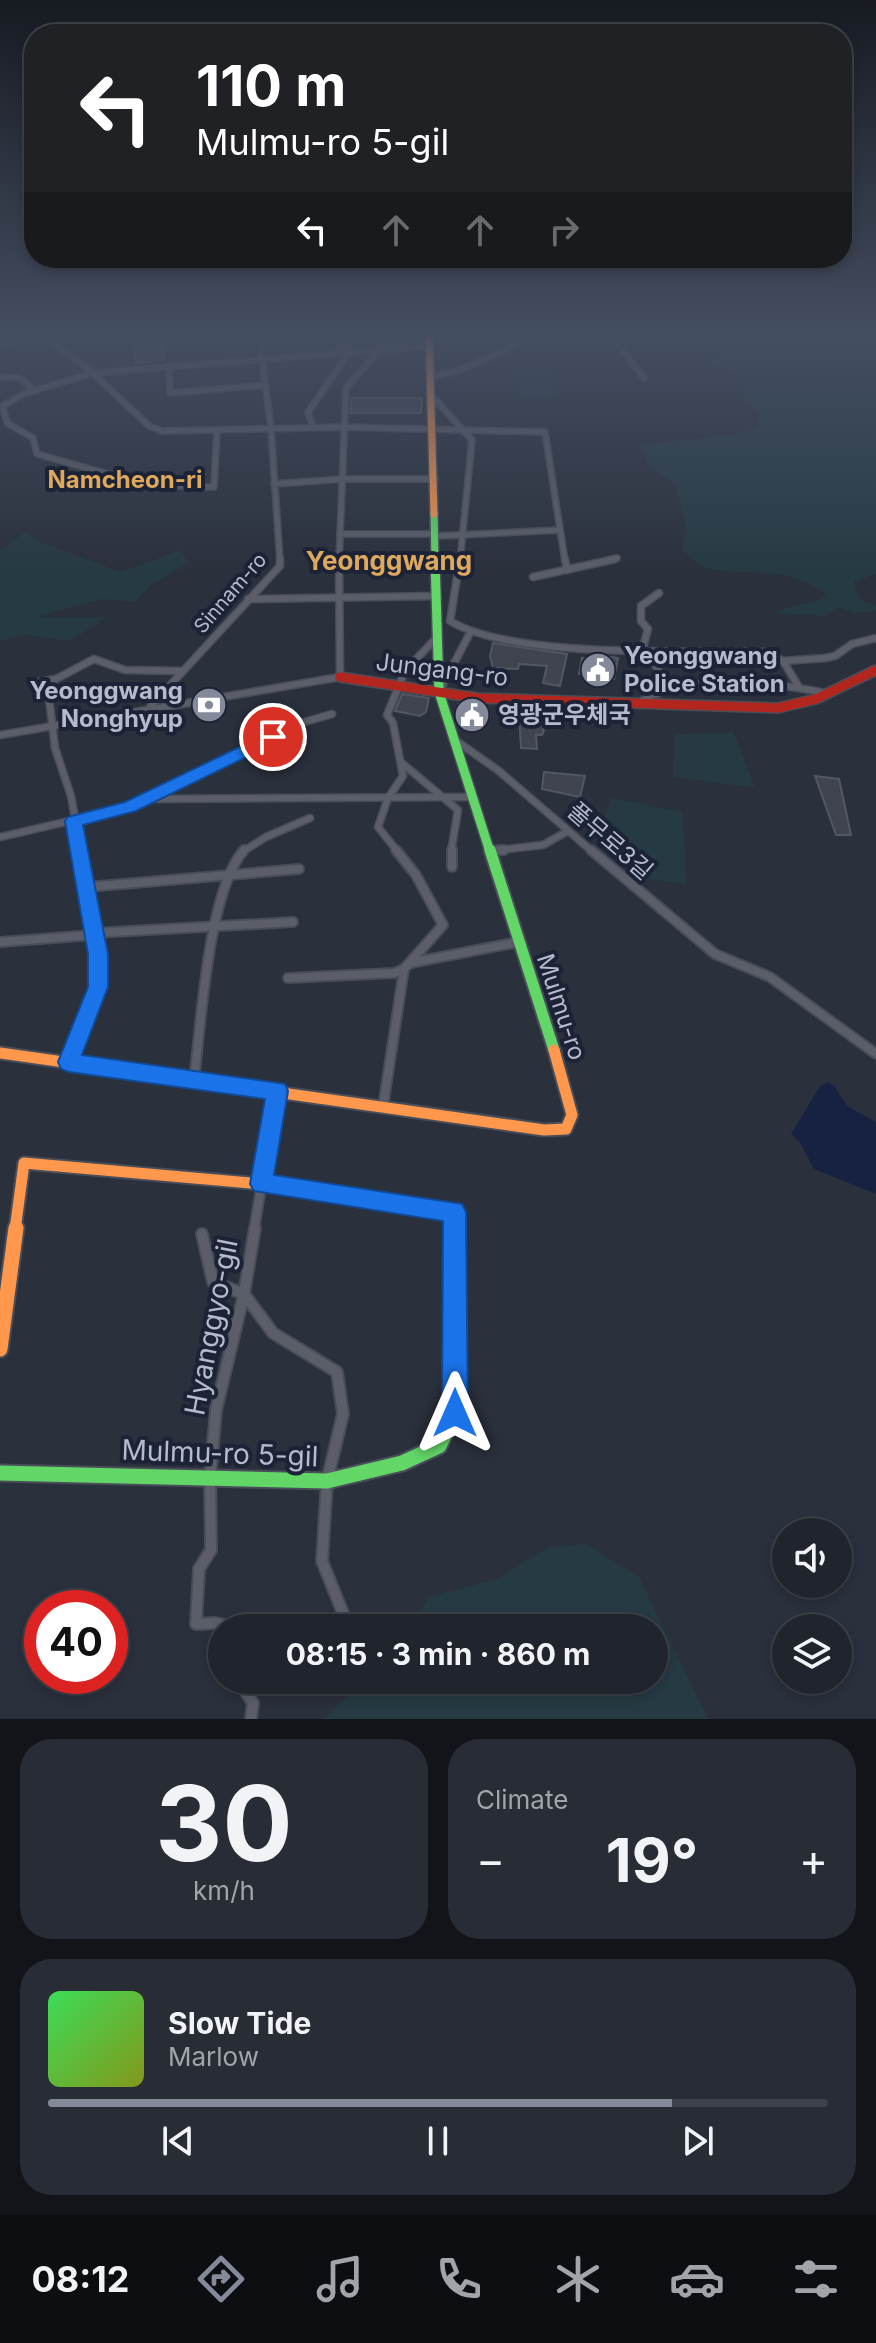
<!DOCTYPE html>
<meta charset="utf-8">
<style>
:root{--surface:#20242d;--page:#282c35;--text:#f1f3f6;--muted:#a2a4aa;--line:#3d4149;--accent:#848a9a}
body{margin:0;font-family:Inter,"Noto Sans KR",sans-serif;background:var(--page);color:var(--text);height:100vh;display:flex;flex-direction:column;font-size:30px;white-space:nowrap}
*{box-sizing:border-box;margin:0}
p{font-size:26px;color:var(--muted)}
.icon{flex:none;width:44px;height:44px;fill:none;stroke:currentColor;stroke-width:2;stroke-linecap:round;stroke-linejoin:round}
.map{position:relative;height:1719px;overflow:hidden}
.panel{display:flex;flex-direction:column;gap:20px;padding:20px;background:#121419;flex:1}
.panel>*{flex:none}
.hud{position:absolute;left:24px;top:24px;width:828px;height:244px;border-radius:32px;box-shadow:0 4px 12px #0003,0 0 0 2px var(--line);background:#202124;color:#fff;overflow:hidden}
.fabs{position:absolute;left:772px;top:1518px;display:grid;gap:16px}
.fabs a{display:grid;place-items:center;width:80px;height:80px;border-radius:50%;background:var(--surface);box-shadow:0 4px 12px #0003,0 0 0 2px var(--line);font-size:40px}
.speed{position:absolute;left:24px;top:1590px;display:flex;gap:16px;font-size:40px;font-weight:700;text-align:center}
.speed>*{display:grid;place-content:center;width:104px;height:104px;border-radius:50%;background:var(--surface);box-shadow:0 4px 12px #0003,0 0 0 2px var(--line);line-height:1}
.speed .limit{border:12px solid #d22;background:#fff;color:#111}
.pin{position:absolute;display:grid;place-items:center;width:68px;height:68px;color:#fff;margin:-34px;border:4px solid #fff;border-radius:50%;box-shadow:0 2px 8px #0007}
.me{position:absolute;width:88px;margin:-44px;rotate:0deg;stroke-linejoin:round;filter:drop-shadow(0 0 6px #0008)}
.turn{display:flex;align-items:center;gap:28px;height:168px;padding:0 40px;font-size:36px}
.turn .icon{width:104px;height:104px;stroke-width:2.5}
.turn b{display:block;font-size:56px;line-height:68px}
.lanes{display:flex;align-items:center;height:76px;padding:0 40px;background:#0003;justify-content:center;gap:40px;direction:ltr}
.lanes .off{opacity:.35}
.big{font-size:60px;font-weight:700;line-height:1.1}
.panel .widget{flex:1;display:flex;flex-direction:column;justify-content:center;gap:12px;min-width:0;padding:0 28px;border-radius:32px;background:var(--page)}
.panel .dial{align-items:center;gap:0}
.dial b{font-size:104px;line-height:1}
.song{display:flex;align-items:center;gap:24px}
.cover{width:96px;height:96px;border-radius:12px;background:linear-gradient(135deg,hsl(130 70% 55%),hsl(70 70% 35%))}
.played{height:8px;border-radius:4px;background:linear-gradient(90deg,var(--accent) 80%,var(--line) 80%)}
.keys{display:flex;justify-content:space-around;direction:ltr}
.heat{display:flex;justify-content:space-between;align-items:center;font-size:44px;direction:ltr}
.panel .tiles{flex:1;display:grid;gap:20px;grid-template-columns:1fr 1fr}
.widget:last-child{grid-column:span 2}
.trip{position:absolute;left:208px;top:1614px;width:460px;height:80px;border-radius:40px;background:var(--surface);box-shadow:0 4px 12px #0003,0 0 0 2px var(--line);font-weight:700;line-height:80px;text-align:center}
.menu{display:flex;height:128px;justify-content:space-around;align-items:center;background:#0d0e12;color:var(--muted)}
.menu .icon{width:56px;height:56px}
.menu .current{color:var(--accent)}
.menu b{font-size:36px;color:var(--text)}
.map>svg:first-child{display:block}
</style>
<div class="map">
<svg width="876" height="1719" viewBox="0 0 876 1719">
<rect width="100%" height="100%" fill="#2a303c"/>
<g fill="#263a43">
<path d="M858,335H876V574L854,582L859,599L876,606V611L854,613L838,607L825,616L776,613C793,602 812,607 827,595C783,562 754,579 707,568C698,566 689,556 682,549L687,530L675,484L648,464L640,445L735,435L757,427L759,417L742,390V380L737,372L715,365L703,358L739,351L744,347L839,344L856,340Z"/>
<path d="M546,369L557,397L523,398L515,370Z"/>
<path d="M25,532L40,542L120,572L180,550L189,563L152,584L135,602L102,599L35,617H108L70,641L24,635L0,641V551Z"/>
<path d="M734,733L755,788L673,777L674,734Z"/>
<path d="M611,798L683,812L686,885L640,877L599,837Z"/>
<path d="M586,1544L639,1577L708,1719H324L363,1680H654V1628H409L429,1597L497,1579L548,1547Z"/>
</g>
<path fill="#172141" d="M828,1082L835,1087L847,1106L876,1122V1194L814,1169L800,1142L791,1134L820,1086Z"/>
<g fill="#3f4450" stroke="#525763" stroke-width="2">
<path d="M163,344L164,360L136,363L134,347Z"/>
<path d="M352,398H422L421,413H350Z"/>
<path d="M493,643L567,654L560,686L543,683L547,666L519,664L518,669L493,668L490,656Z"/>
<path d="M604,656L618,658L614,679L579,674L582,658L603,661Z"/>
<path d="M402,694L429,698L426,712L420,716L395,711Z"/>
<path d="M458,704L486,706L483,725L460,724Z"/>
<path d="M534,713V722H540L544,731L542,735H536L537,749L521,748L519,714Z"/>
<path d="M544,772L585,776L580,797L542,789Z"/>
<path d="M815,776L839,779L851,835H836Z"/>
</g>
<g fill="none" stroke-linecap="round" stroke-linejoin="round">
<defs>
<g id="street-far3">
<path d="M43,335L93,373L430,346"/>
<path d="M259,335L271,429L280,561"/>
<path d="M337,335L343,353"/>
<path d="M611,335L644,378"/>
<path d="M0,347L24,335"/>
<path d="M169,366L170,393L266,385"/>
<path d="M0,377L20,378L35,391"/>
<path d="M430,377L457,371L508,349L514,345L516,335"/>
<path d="M430,394L472,440L460,561"/>
<path d="M313,428L308,412L349,353L346,335"/>
<path d="M217,430L214,487L147,485L37,454L33,438L7,423L3,406L23,394L93,373L149,426L162,431L343,427L545,432L565,561"/>
<path d="M274,484L342,479H435"/>
<path d="M340,534H436"/>
<path d="M436,536L560,530"/>
<path d="M339,561L346,388L393,335"/>
<path d="M606,561L617,558"/>
</g>
<g id="street-far2">
<path d="M460,559L450,621C513,659 690,650 768,652L783,661L825,658L835,656L852,644L876,638"/>
<path d="M565,559L567,570"/>
<path d="M533,577L615,559"/>
<path d="M248,599L437,596"/>
<path d="M642,651L648,629L641,621V606L659,593"/>
<path d="M647,651L661,675L659,693"/>
<path d="M783,661L799,687"/>
<path d="M47,681L55,748L71,796L81,852"/>
<path d="M33,683L56,679L94,659L125,670L182,671"/>
<path d="M440,690L470,633"/>
<path d="M637,704C681,672 778,682 829,694"/>
<path d="M150,707L280,566V559"/>
<path d="M0,735L340,677L339,559"/>
<path d="M455,740L499,771L593,852"/>
<path d="M403,764L458,810L451,852"/>
<path d="M148,799L473,797"/>
<path d="M0,837L130,807L301,723L332,714"/>
<path d="M490,851L543,845L568,831"/>
<path d="M242,852L266,837L310,818"/>
<path d="M398,852L378,827L388,798L403,776L393,723L387,715L405,671L438,636"/>
</g>
<g id="street-far1">
<path d="M452,850V867"/>
<path d="M591,850L715,954L770,977L876,1054"/>
<path d="M490,851L504,850"/>
<path d="M87,887L299,869"/>
<path d="M94,933L293,922"/>
<path d="M0,942L93,935"/>
<path d="M410,963L519,942"/>
<path d="M288,978L394,973L404,969L443,925L416,875L396,850"/>
<path d="M69,1062L98,987V954L80,850"/>
<path d="M194,1080C201,1024 208,891 244,850"/>
<path d="M383,1107L404,969"/>
<path d="M254,1230L277,1091"/>
</g>
<g id="street">
<path d="M202,1234L213,1282L244,1294L273,1333L337,1372L343,1414L327,1481L322,1561L349,1628"/>
<path d="M237,1628L215,1623L196,1624L199,1569L211,1550L210,1478L216,1410L244,1294L255,1228"/>
<path d="M238,1680L253,1703L251,1719"/>
</g>
<path id="fast-far3" d="M434,514L435,561"/>
<path id="fast-far2" d="M435,559L439,692L490,852"/>
<g id="fast-far1">
<path d="M490,850L554,1050"/>
<path d="M372,1200L454,1212V1230"/>
</g>
<path id="fast" d="M0,1473L327,1481L402,1463L439,1446L455,1413L454,1228"/>
<path id="slow-far2" d="M429,335L434,514"/>
<g id="slow-far1">
<path d="M0,1053L544,1130L566,1129L572,1115L554,1050"/>
<path d="M15,1230L24,1163L262,1184L372,1200"/>
</g>
<path id="slow" d="M0,1349L16,1228"/>
<path id="jam" d="M340,677L477,698L778,708L816,699L876,670"/>
</defs>
<use href="#street-far3" stroke="#484d58" stroke-width="8"/>
<use href="#street-far2" stroke="#484d58" stroke-width="9"/>
<use href="#street-far1" stroke="#484d58" stroke-width="12"/>
<use href="#street" stroke="#484d58" stroke-width="14"/>
<use href="#fast-far3" stroke="#484d58" stroke-width="10"/>
<use href="#fast-far2" stroke="#484d58" stroke-width="12"/>
<use href="#fast-far1" stroke="#484d58" stroke-width="15"/>
<use href="#fast" stroke="#484d58" stroke-width="19"/>
<use href="#slow-far2" stroke="#484d58" stroke-width="10"/>
<use href="#slow-far1" stroke="#484d58" stroke-width="15"/>
<use href="#slow" stroke="#484d58" stroke-width="19"/>
<use href="#jam" stroke="#484d58" stroke-width="12"/>
<use href="#street-far3" stroke="#5b5e69" stroke-width="5"/>
<use href="#street-far2" stroke="#5b5e69" stroke-width="6"/>
<use href="#street-far1" stroke="#5b5e69" stroke-width="8"/>
<use href="#street" stroke="#5b5e69" stroke-width="10"/>
<use href="#fast-far3" stroke="#63d668" stroke-width="7"/>
<use href="#fast-far2" stroke="#63d668" stroke-width="9"/>
<use href="#fast-far1" stroke="#63d668" stroke-width="11"/>
<use href="#fast" stroke="#63d668" stroke-width="15"/>
<use href="#slow-far2" stroke="#ff974d" stroke-width="7"/>
<use href="#slow-far1" stroke="#ff974d" stroke-width="11"/>
<use href="#slow" stroke="#ff974d" stroke-width="15"/>
<use href="#jam" stroke="#b3261e" stroke-width="9"/>
</g>
<linearGradient id="sky" x2="0" y2="1"><stop stop-color="#171a21"/><stop offset="0.58" stop-color="#444e61"/><stop offset="1" stop-color="#444e61" stop-opacity="0"/></linearGradient>
<rect width="876" height="576" fill="url(#sky)"/>
<path fill="#1a73e8" stroke="#114b97" stroke-width="2" d="M273,731L282,737L279,741L136,811L83,825L108,954V987L82,1055L285,1084L288,1091L274,1175L462,1204L466,1212L468,1413L464,1422L455,1426L445,1422L442,1413L443,1221L254,1191L250,1184L265,1099L69,1072L61,1069L58,1062L88,987V954L65,821L68,817L125,802Z"/>
<defs>
<symbol id="civic-disc" viewBox="-11 -11 22 22"><circle r="9.5" fill="#848a9a" stroke="#1c2337"/><path d="M-.6-6.5H3V-4.5H.6V-3L4-1V1h2V6H-6V1h2V-1L-.6-3ZM-1.2 2.5V6h2.4V2.5Z" fill="#fff"/></symbol>
<symbol id="bank-disc" viewBox="-11 -11 22 22"><circle r="9.5" fill="#848a9a" stroke="#1c2337"/><path d="M-6-4H6V4H-6ZM0-2.3a2.3 2.3 0 1 0 0 4.6a2.3 2.3 0 1 0 0-4.6Z" fill="#fff"/></symbol>
</defs>
<g fill-rule="evenodd">
<use href="#civic-disc" x="578" y="650" width="40" height="40"/>
<use href="#bank-disc" x="189" y="685" width="40" height="40"/>
<use href="#civic-disc" x="452" y="695" width="40" height="40"/>
</g>
<g text-anchor="middle" stroke-width="8" stroke-linejoin="round" paint-order="stroke">
<g font-size="20" fill="#b5bacc" stroke="#1c2337">
<text transform="translate(230 593) rotate(-49)" y="7">Sinnam-ro</text>
</g>
<g font-size="24" font-weight="bold" fill="#dfa95d" stroke="#1c2337">
<text x="125" y="488">Namcheon-ri</text>
</g>
<g font-size="24" font-weight="bold" fill="#b5bacc" stroke="#1c2337" text-anchor="start">
<text x="624" y="664">Yeonggwang<tspan x="624" dy="28">Police Station</tspan></text>
<text x="183" y="699" text-anchor="end">Yeonggwang<tspan x="183" dy="28">Nonghyup</tspan></text>
<text x="498" y="723">영광군우체국</text>
</g>
<g font-size="24" fill="#b5bacc" stroke="#1c2337">
<text transform="translate(442 670) rotate(7)" y="8">Jungang-ro</text>
<text transform="translate(610 841) rotate(41)" y="8">풀무로3길</text>
<text transform="translate(561 1007) rotate(72)" y="8">Mulmu-ro</text>
</g>
<g font-size="26" font-weight="bold" fill="#dfa95d" stroke="#1c2337">
<text x="389" y="570">Yeonggwang</text>
</g>
<g font-size="28" fill="#b5bacc" stroke="#1c2337">
<text transform="translate(211 1327) rotate(-79)" y="10">Hyanggyo-gil</text>
<text transform="translate(220 1453) rotate(2)" y="10">Mulmu-ro 5-gil</text>
</g>
</g>
</svg>
<div class="fabs">
<a><svg class="icon" aria-label="sound" viewBox="0 0 24 24"><path d="M4 9h4l5-4v14l-5-4H4zM17 9q2 3 0 6"/></svg></a>
<a><svg class="icon" aria-label="layers" viewBox="0 0 24 24"><path d="M12 4l9 5-9 5-9-5zM3 14l9 5 9-5"/></svg></a>
</div>
<div class="speed"><div class="limit">40</div></div>
<div class="pin" style="left:273px;top:737px;background:#d93025"><svg class="icon" aria-label="arrive" viewBox="0 0 24 24"><path d="M6 21V4h12l-3 4 3 4H6"/></svg></div>
<svg class="me" style="left:455px;top:1413px" viewBox="-20 -20 40 40"><path d="M0-17L14 15 0 8-14 15z" fill="#1a73e8" stroke="#fff" stroke-width="4"/></svg>
<div class="trip">08:15 · 3 min · 860 m</div>
<div class="hud">
<div class="turn"><svg class="icon" aria-label="left" viewBox="0 0 24 24"><path d="M17 20v-9H6M10 6l-5 5 5 5"/></svg><div><b>110 m</b>Mulmu-ro 5-gil</div></div>
<div class="lanes"><svg class="icon" aria-label="left" viewBox="0 0 24 24"><path d="M17 20v-9H6M10 6l-5 5 5 5"/></svg><svg class="icon off" aria-label="ahead" viewBox="0 0 24 24"><path d="M12 20V5M6 11l6-6 6 6"/></svg><svg class="icon off" aria-label="ahead" viewBox="0 0 24 24"><path d="M12 20V5M6 11l6-6 6 6"/></svg><svg class="icon off" aria-label="right" viewBox="0 0 24 24"><path d="M7 20v-9h11M14 6l5 5-5 5"/></svg></div>
</div>
</div>
<section class="panel">
<div class="tiles">
<div class="widget dial"><b>30</b><p>km/h</p></div>
<div class="widget"><p>Climate</p>
<div class="heat"><a>−</a><b class="big">19°</b><a>+</a></div>
</div>
<div class="widget">
<div class="song"><i class="cover"></i><div><b>Slow Tide</b><p>Marlow</p></div></div>
<div class="played"></div>
<div class="keys"><svg class="icon" aria-label="previous" viewBox="0 0 24 24"><path d="M18 5L8 12l10 7zM5 5v14"/></svg><svg class="icon" aria-label="pause" viewBox="0 0 24 24"><path d="M8 5v14M16 5v14"/></svg><svg class="icon" aria-label="next" viewBox="0 0 24 24"><path d="M6 5l10 7-10 7zM19 5v14"/></svg></div>
</div>
</div>
</section>
<nav class="menu">
<b>08:12</b>
<svg class="icon current" aria-label="directions" viewBox="0 0 24 24"><path d="M12 3l9 9-9 9-9-9zM9 14v-3h6M13 9l2 2-2 2"/></svg>
<svg class="icon" aria-label="music" viewBox="0 0 24 24"><path d="M9 18V5l10-2v13"/><circle cx="6" cy="18" r="3"/><circle cx="16" cy="16" r="3"/></svg>
<svg class="icon" aria-label="phone" viewBox="0 0 24 24"><path d="M5 4h4l2 5-3 2q2 4 5 5l2-3 5 2v4C11 20 4 13 5 4z"/></svg>
<svg class="icon" aria-label="climate" viewBox="0 0 24 24"><path d="M12 3v18M4 7l16 10M4 17L20 7"/></svg>
<svg class="icon" aria-label="car" viewBox="0 0 24 24"><path d="M5 17H2v-5l4-1 3-4h7l3 4 3 1v5h-3M9 17h6M6 11h13"/><circle cx="7" cy="17" r="2"/><circle cx="17" cy="17" r="2"/></svg>
<svg class="icon" aria-label="filters" viewBox="0 0 24 24"><path d="M4 7h16M4 17h16"/><circle cx="9" cy="7" r="2"/><circle cx="15" cy="17" r="2"/></svg>
</nav>
